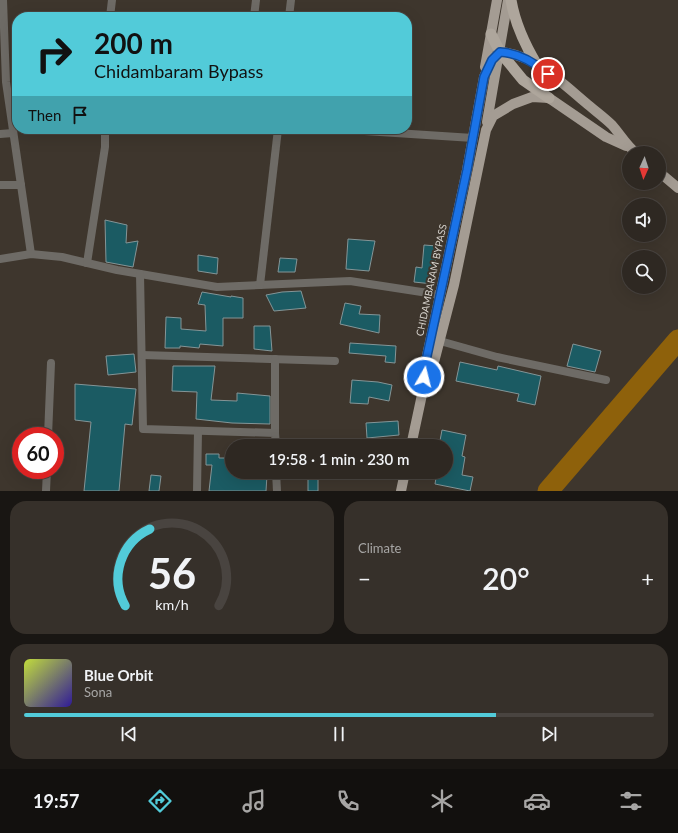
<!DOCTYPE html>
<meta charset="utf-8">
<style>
:root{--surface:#2e2822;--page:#36302a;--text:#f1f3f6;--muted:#a7a6a5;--line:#494440;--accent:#52cbd9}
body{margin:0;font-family:Lato,sans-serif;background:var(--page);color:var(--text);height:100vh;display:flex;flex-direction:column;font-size:15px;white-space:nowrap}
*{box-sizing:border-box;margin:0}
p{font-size:13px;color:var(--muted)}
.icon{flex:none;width:22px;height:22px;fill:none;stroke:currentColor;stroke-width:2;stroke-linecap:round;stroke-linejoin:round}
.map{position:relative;height:491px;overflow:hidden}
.side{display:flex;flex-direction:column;gap:10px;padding:10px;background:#191613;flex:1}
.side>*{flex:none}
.banner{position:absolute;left:12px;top:12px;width:400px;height:122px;border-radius:16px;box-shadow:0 4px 16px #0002,0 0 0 1px var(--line);background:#52cbd9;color:#111;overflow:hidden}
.needle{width:26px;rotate:183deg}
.tools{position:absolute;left:622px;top:146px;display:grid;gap:8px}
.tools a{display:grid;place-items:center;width:44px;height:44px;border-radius:50%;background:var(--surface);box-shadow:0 4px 16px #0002,0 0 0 1px var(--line);font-size:20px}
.speed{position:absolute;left:12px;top:427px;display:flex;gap:8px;font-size:20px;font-weight:700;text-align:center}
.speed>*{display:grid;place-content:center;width:52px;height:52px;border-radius:50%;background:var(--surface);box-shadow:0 4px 16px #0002,0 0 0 1px var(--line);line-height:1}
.speed .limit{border:6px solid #d22;background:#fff;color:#111}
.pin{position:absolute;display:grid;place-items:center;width:34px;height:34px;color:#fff;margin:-17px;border:2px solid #fff;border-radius:50%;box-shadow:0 1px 4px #0007}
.me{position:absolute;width:44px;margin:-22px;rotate:8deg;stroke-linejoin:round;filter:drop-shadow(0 0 3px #0008)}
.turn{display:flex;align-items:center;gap:14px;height:84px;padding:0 16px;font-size:18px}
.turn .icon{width:52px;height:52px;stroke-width:2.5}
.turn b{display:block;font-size:28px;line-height:34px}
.then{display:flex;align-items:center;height:38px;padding:0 16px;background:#0003;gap:8px;font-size:15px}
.big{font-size:30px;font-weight:600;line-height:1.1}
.side .widget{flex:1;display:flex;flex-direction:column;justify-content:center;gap:6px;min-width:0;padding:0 14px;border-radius:16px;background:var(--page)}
.side .dial{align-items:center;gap:0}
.dial svg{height:104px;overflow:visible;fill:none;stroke:var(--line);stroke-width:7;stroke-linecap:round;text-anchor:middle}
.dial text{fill:var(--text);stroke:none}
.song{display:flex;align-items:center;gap:12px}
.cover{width:48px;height:48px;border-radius:6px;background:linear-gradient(135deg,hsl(70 70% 55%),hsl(250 70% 35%))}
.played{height:4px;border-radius:2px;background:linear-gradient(90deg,var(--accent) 75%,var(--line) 75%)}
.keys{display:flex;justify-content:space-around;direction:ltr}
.heat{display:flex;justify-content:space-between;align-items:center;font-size:22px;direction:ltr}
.side .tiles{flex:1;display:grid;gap:10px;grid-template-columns:1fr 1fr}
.widget:last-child{grid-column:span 2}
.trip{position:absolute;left:225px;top:439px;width:228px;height:40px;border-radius:20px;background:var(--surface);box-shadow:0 4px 16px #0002,0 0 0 1px var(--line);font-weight:600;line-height:40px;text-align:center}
.menu{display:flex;height:64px;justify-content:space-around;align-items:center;background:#12100e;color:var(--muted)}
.menu .icon{width:28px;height:28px}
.menu .current{color:var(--accent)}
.menu b{font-size:18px;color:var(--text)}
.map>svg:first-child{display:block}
</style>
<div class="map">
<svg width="678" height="491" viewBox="0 0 678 491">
<rect width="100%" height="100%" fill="#3e362d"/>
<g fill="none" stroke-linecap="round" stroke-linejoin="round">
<path stroke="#8e610b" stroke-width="21" d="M548,491L678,340"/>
</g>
<g fill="#1b5b63" stroke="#849597">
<path d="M105,220L127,225L126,243L138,241L133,267L106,262Z"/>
<path d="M348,239L375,241L369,271L346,269Z"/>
<path d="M424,245L437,246L433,284L414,282L416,267L422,268Z"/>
<path d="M198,255L218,258L217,274L198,271Z"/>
<path d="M280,258L297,259L295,272H278Z"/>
<path d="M301,291L306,308L274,311L266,295L282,292Z"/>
<path d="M202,292L231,297V296L243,298V318H223V346L200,344L199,348L180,346V348H165L166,317L181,318V329L206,331L205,305L198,304Z"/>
<path d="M345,303L361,306L359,314L380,315L379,333L340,324Z"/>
<path d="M254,326H270L272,351L254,349Z"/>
<path d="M350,343L396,346L395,363L385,362L386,356L349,353Z"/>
<path d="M573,344L601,351L595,372L567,366Z"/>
<path d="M134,354L136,372L108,375L106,356Z"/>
<path d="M460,362L497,370L498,366L541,376L535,405L517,401L519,394L456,381Z"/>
<path d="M173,366H215L211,400L237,401V393L270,396V424L232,423L196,419L197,392L172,391Z"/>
<path d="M352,380L378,382L392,385L389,401L369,397L368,404L350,403Z"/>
<path d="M75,384L136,389L132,425L125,424L119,491H84L91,422L75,420Z"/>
<path d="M398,421L399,435L367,438L366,423Z"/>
<path d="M442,430L466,435L462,456L465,457L462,475L473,477L470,491L435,484L437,472H446V446H439Z"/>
<path d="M206,454H219V458H230V472L267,475L266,491H209L212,465H206Z"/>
<rect x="308" y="472" width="10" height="19"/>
<path d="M151,475L161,476L159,491H149Z"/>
</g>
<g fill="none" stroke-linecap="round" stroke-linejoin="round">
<g stroke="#6e6b66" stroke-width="8">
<path d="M3,0L6,82L31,254"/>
<path d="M110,17L112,0"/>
<path d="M254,17L256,0"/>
<path d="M289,17L291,0"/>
<path d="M349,130L473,138"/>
<path d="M0,134L13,133"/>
<path d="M0,185H21"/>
<path d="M0,259L31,254L62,257L117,270L217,287L350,281L441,295"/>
<path d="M87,263L105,147V129"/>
<path d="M140,274L143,429L275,433L276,446"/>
<path d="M260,285L278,129"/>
<path d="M440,341L497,357L606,380"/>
<path d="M142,355L335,361"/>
<path d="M275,359V433"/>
<path d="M48,436L51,363"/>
<path d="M276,472L277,491"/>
<path d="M46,491L47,470"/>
<path d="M197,491L198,431"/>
</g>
<g stroke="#a49c93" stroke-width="10">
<path d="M485,67L497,0"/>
<path d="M487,122L508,0"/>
<path d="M659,172L678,188"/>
<path d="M427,381L433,366L454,285L486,130L493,116L513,104L532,97L549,98L606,137L626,146"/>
<path d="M411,446L423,390L425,365L467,170L484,77L492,60L500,52C533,54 561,82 586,103C594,110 604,117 612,125C620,134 626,145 636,153"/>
<path d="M401,491L405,472"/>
</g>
<g stroke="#aea69c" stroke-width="11">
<path d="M511,0C515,24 525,45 537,65"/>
<path d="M491,34L500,52L523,80L549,98"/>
</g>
</g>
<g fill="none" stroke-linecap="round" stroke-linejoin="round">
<defs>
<path id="route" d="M424,377L425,365L467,170L484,77L492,60L500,52C519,53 534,62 548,74"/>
</defs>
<use href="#route" stroke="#114b97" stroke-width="10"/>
<use href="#route" stroke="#1a73e8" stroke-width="7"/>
</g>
<g text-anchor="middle" stroke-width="4" stroke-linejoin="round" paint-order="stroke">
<g font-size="10" fill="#d8d4ce" stroke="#3e362d">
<text transform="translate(431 280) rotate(-78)" y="4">CHIDAMBARAM BYPASS</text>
</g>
</g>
</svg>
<div class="tools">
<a><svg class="needle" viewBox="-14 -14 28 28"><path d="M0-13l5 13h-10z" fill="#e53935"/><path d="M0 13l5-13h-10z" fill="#a7a6a5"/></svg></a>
<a><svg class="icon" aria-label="sound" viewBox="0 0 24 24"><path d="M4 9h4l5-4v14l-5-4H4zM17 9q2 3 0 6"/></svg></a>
<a><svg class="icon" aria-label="search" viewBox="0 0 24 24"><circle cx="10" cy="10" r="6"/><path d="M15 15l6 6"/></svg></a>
</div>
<div class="speed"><div class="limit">60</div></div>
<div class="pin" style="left:548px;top:74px;background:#d93025"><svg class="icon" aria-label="arrive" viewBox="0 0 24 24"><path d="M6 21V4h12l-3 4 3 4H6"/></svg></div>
<svg class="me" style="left:424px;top:377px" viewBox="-20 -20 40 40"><circle r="17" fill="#1a73e8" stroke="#fff" stroke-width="3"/><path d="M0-11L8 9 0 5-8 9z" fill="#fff"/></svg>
<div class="trip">19:58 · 1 min · 230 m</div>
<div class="banner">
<div class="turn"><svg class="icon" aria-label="right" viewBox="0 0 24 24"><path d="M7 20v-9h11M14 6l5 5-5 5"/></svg><div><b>200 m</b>Chidambaram Bypass</div></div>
<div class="then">Then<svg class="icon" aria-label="arrive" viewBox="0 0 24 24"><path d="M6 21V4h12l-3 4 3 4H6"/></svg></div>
</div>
</div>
<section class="side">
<div class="tiles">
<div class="widget dial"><svg viewBox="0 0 100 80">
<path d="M14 69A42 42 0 1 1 86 69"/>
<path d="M14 69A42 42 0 0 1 33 10" stroke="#52cbd9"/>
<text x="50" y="56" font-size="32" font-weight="700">56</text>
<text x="50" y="72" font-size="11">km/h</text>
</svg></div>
<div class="widget"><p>Climate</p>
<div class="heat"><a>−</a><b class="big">20°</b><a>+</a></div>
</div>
<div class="widget">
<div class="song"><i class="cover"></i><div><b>Blue Orbit</b><p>Sona</p></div></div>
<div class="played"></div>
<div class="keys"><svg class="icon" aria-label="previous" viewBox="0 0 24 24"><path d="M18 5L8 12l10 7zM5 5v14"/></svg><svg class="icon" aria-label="pause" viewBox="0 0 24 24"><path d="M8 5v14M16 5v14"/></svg><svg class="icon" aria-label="next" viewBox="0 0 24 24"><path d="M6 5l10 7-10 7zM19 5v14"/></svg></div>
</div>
</div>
</section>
<nav class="menu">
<b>19:57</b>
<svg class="icon current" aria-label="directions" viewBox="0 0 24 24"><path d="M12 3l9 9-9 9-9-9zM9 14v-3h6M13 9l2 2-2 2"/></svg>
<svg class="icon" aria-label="music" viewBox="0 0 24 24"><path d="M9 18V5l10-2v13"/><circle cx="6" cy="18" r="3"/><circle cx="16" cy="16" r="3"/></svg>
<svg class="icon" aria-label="phone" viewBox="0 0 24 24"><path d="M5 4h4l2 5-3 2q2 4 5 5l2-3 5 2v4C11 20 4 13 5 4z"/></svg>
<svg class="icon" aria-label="climate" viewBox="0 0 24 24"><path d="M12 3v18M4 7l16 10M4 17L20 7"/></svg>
<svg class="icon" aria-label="car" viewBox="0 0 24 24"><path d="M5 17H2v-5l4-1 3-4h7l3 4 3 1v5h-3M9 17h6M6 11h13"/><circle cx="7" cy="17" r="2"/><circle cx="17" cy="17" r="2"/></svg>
<svg class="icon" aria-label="filters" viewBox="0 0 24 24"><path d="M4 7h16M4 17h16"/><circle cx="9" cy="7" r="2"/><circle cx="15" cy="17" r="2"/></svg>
</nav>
